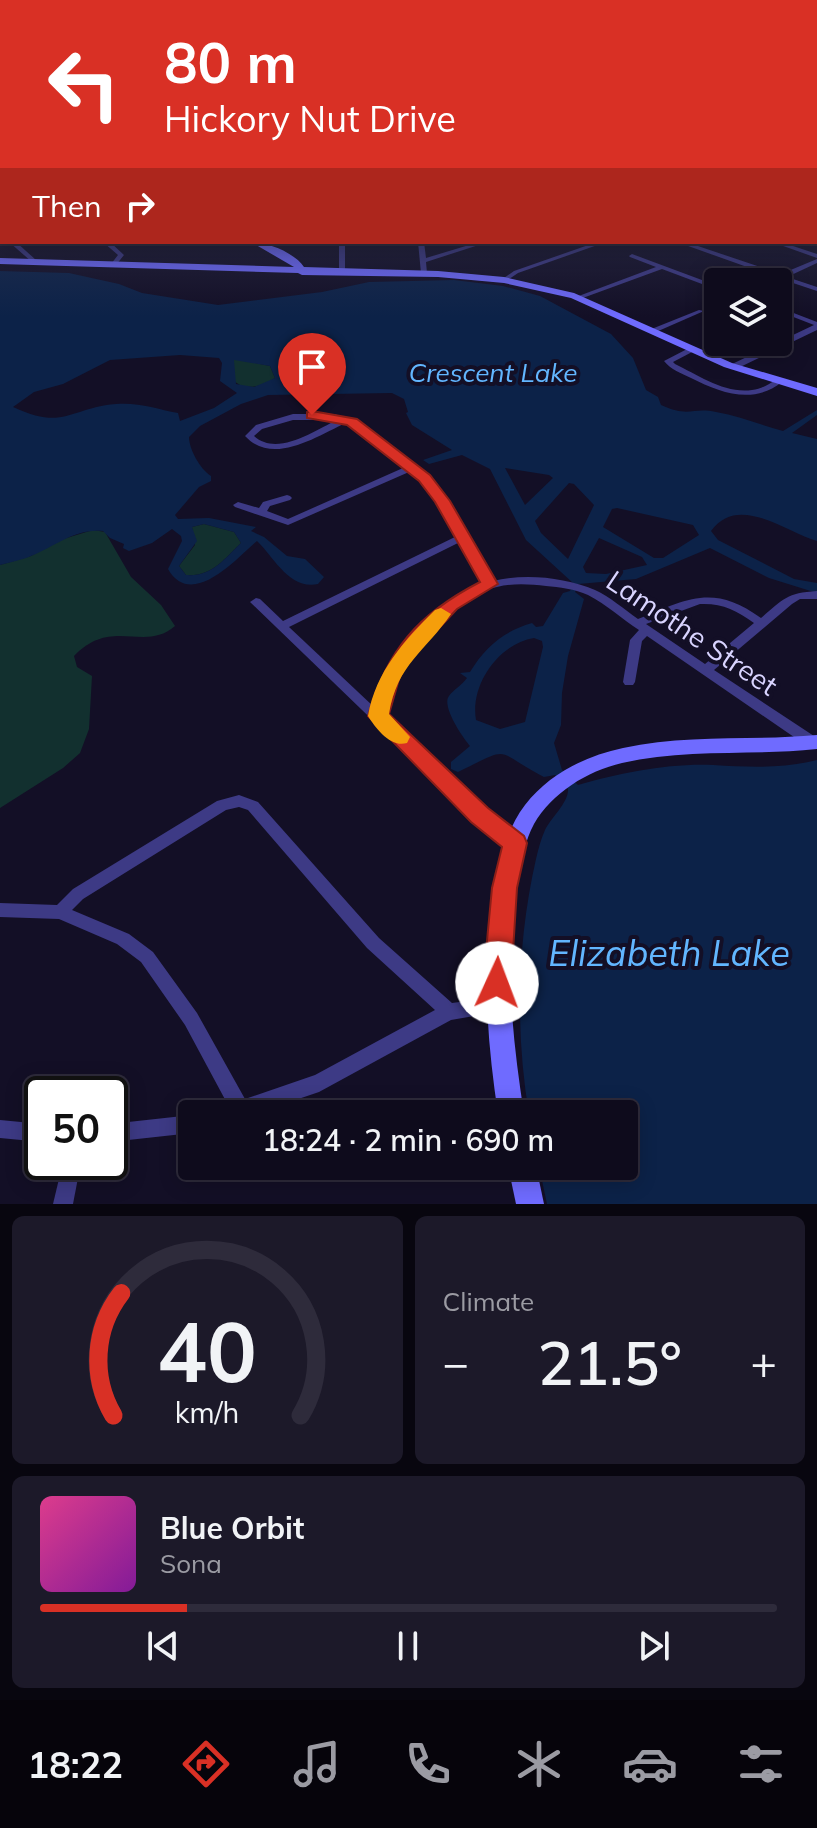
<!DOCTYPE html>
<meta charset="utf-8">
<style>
:root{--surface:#0e0b1c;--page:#1c1929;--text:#f1f3f6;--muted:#9b9ba3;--line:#2e2b3b;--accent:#d93025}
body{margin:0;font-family:Mulish,sans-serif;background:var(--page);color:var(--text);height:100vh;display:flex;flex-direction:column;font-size:30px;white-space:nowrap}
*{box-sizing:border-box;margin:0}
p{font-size:26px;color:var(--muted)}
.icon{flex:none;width:44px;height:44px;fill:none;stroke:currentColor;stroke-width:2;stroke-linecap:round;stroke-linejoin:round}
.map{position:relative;height:1204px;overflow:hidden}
.panel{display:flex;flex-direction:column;gap:12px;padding:12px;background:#08060f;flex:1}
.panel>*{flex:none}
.top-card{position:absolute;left:0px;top:0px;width:818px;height:244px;box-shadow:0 4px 20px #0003,0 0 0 2px var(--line);background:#d93025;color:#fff;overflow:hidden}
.tools{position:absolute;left:704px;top:268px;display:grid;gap:16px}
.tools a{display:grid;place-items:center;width:88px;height:88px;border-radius:8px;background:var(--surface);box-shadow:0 4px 20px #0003,0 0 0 2px var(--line);font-size:40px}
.speed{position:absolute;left:24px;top:1076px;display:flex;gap:16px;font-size:40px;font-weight:700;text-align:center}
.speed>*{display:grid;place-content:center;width:104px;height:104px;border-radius:50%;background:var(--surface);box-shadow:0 4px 20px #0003,0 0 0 2px var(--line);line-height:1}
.speed .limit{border:4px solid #111;border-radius:12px;background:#fff;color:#111}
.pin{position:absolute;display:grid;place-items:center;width:68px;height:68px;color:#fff;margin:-82px -34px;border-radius:50% 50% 50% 0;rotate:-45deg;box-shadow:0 0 8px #0007}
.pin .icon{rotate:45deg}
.me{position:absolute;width:88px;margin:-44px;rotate:2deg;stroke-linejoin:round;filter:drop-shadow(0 0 6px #0008)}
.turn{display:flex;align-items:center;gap:28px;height:168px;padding:0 32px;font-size:36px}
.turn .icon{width:104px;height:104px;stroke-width:2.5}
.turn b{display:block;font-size:56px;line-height:68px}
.then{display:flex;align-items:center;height:76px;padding:0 32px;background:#0003;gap:16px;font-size:30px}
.big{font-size:60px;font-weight:600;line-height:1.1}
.panel .tile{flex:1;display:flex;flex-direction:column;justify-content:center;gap:12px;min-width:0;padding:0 28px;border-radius:12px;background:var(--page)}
.panel .dial{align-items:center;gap:0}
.dial svg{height:208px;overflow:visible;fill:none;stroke:var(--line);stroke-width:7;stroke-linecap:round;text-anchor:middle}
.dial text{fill:var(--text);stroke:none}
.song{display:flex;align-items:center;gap:24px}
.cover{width:96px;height:96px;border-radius:12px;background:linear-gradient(135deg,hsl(330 70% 55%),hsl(290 70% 35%))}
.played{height:8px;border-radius:4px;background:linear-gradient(90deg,var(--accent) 20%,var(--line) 20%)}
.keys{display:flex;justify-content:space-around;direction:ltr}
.heat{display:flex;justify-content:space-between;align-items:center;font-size:44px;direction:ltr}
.panel .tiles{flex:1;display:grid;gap:12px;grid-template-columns:1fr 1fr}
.tile:last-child{grid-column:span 2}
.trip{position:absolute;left:178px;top:1100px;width:460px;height:80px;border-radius:8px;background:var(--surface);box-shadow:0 4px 20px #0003,0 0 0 2px var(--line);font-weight:600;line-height:80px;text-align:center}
.tab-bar{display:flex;height:128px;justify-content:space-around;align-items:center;background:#06040b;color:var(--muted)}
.tab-bar .icon{width:56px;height:56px}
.tab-bar .current{color:var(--accent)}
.tab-bar b{font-size:36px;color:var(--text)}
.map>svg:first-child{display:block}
</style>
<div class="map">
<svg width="817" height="1204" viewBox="0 0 817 1204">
<rect width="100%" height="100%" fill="#130f26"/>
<g fill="#12302f">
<path d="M235,359L270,366L275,378C263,386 245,392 233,380L232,361Z"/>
<path d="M204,524L234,532L241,543C224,559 212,577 186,575L179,566L195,545L192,527Z"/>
<path d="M93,530L105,532L131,577L161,605L175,626C144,653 112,616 74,656L77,667L92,676L89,729L80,753L63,768L0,808V565L31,556L60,540Z"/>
</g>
<path fill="#0c2248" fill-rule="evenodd" d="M0,271L69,273L119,284L142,293L218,305L322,292L369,282L454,280L503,286L540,296L611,334L633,358L646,390L658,397L661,405C689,418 692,407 716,412C739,416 761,425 783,431L817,410V415L792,433L817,439V541C786,532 738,493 711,531L718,540L794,579L817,583V593L769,578L710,548L636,579L578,584L575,592L584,599L568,656L562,693L561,725L554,743L562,770L578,785C619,773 670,763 713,765C748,767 782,769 817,760V1204H547L539,1166H624V1114H529C515,1030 517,942 536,859C538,850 541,839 545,830C551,818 569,802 568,789L555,775L544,777C492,750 514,745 458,772L451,769V762L470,746C463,738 441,706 449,696C453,690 462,685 467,678L460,673L470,672C485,647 504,631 532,623L536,627L543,626L563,593L570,591L573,583L526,540L490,469L462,455L429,464L423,460L452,450L412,425L406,413L408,412L404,399L392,393L268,395L241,404L200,426L189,437C189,449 200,469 211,476V481L199,487L175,515L178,519L209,518L256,527L251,531L264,537L287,556L305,559L324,577L318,584C289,590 274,557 257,541C239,556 192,611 168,569L182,541L181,536L172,529L152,543L129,551L123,548L124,544L110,538L103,531C75,528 56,546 31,556C22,560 10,562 0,565ZM180,355L219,358L222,363L220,381L237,393L214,408L180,421L178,413C157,409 138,402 116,404C69,408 65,431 13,407L34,392L63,384L110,360ZM234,360L270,366L275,378L254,387L236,384ZM505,468L549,475L553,478L525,505ZM569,483L574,484L594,505L568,559L541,533L535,521ZM617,508L693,525L699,535L663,558H654L603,527L612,509ZM204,524L234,532L241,543C224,559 212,577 186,575L179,566L197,541L192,527ZM599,538L642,557L647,565L606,574L586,573L583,567ZM534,638L542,641L543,647L525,722L500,729L476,720C470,685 498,644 534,638Z"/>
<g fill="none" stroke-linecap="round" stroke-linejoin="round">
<g fill="#3d3a85" fill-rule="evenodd">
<rect x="0" y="167" width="2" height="2"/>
<rect x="816" y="187" width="1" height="4"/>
<rect x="816" y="201" width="1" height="4"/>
<path d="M0,231L2,232V236L0,235Z"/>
<path d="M9,242H16L36,260V262H32Z"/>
<path d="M103,242H110L124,255L116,265L111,264L118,255Z"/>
<path d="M339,242H345V273L342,275L339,273Z"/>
<path d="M418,242H424L426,258L479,242H488L426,262L427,273L424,275L421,273Z"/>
<path d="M597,242H606L518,273L506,281L501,280L514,271Z"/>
<path d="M677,242H686L781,274L817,259V263L787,277L817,287V291L781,279L774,282H766L775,277Z"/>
<path d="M772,242H781L817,254V258Z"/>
<path d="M632,254L718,286V290L662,269L580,299H576V297L656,267L630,257L629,256Z"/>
<path d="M778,307L817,322V330L736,369H730V365L814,325L778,311Z"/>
<path d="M699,310L704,311L656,332L649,330Z"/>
<path d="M691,347H694V351L673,362L675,364C698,375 725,394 752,390C761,389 768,385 775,380L782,382C753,405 721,393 691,378C681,373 671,370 664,361Z"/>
<path d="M293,414H334L355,420L436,485L493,581C524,573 565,577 595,590C610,597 624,609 638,619C687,599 713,583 761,618C784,599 786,593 817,591V599H800L792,604L714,670L817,738V746L812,747L807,746L647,636L642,641L635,682L633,685H625L623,682L630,640L639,630C622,619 606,604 588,595C575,589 559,587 546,586C530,584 512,583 497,587C439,600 399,663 384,716L485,811L520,839L522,843L520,847L515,849L510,847L475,819L250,602L256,598L260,599L283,621L457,536L429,489L409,472L288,525L235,507L233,505L238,502L259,508L263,502L287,495L290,496L292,498L290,500L270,506L267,511L288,519L403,468L346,423C315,437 273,466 245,436L256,425ZM293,420H337C314,431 277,457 254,436L262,429ZM460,542L484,583C431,604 389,652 374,707L289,627ZM700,604C722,603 736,610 754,623L705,664L646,624Z"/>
<path d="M239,795L258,802L379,938L452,1003L497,997L503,999L505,1005L503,1011L451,1020L319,1092L254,1114H219L222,1108L228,1105L185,1025L141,962L117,944L59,919L0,917V903L57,905L73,889L217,801ZM239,807L248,810L367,948L435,1010L315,1075L245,1099L197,1013L153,952L129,934L72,910L83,899L226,810Z"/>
<path d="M192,1115V1133L110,1142V1124Z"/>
<path d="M0,1120L42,1124V1142L0,1138Z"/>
<path d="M63,1162H81L73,1204H53Z"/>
</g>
<g fill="#6f6bff" fill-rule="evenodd">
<path d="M251,242C267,242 295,253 304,267L438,271L504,277L574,293L732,363L817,388V396L724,367L571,298L504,283L438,277L302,275L298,273L0,264V258L294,267Z"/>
<path d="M817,735V749C753,756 686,748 622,763C587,771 552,793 534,824C525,840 522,860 519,877C503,956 512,1035 524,1114H498C486,1033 480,953 498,872C503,849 510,824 525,805C549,774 585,756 623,748C686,734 753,741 817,735Z"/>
<path d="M508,1166H536L544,1204H516Z"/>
</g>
</g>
<linearGradient id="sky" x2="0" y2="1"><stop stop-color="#0a0815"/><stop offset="0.47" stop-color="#333752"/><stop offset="1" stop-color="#333752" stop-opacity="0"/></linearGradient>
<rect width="817" height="317" fill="url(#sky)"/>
<path fill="#d93025" stroke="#8d1f18" stroke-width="2" d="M312,411L357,419L430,475L450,501L498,584L457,609L408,661L399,679L389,714L488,808L524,836L527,843L517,888L511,983L507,992L497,996L487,992L483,983L492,888L502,847L471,822L368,716C387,650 418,614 480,582L435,502L419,481L347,425L307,418V412Z"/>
<path fill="#f59e0b" d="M441,608L451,614C426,651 397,664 389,714L410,737L407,743C391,748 376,729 368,716C376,671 404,641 435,610Z"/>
<g text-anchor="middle" stroke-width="8" stroke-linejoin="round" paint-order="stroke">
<g font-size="26" font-style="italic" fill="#62b6ff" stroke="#130f26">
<text x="493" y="382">Crescent Lake</text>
</g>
<g font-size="28" fill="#d9d4ff" stroke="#130f26">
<text transform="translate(692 633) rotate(34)" y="10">Lamothe Street</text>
</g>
<g font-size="36" font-style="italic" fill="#62b6ff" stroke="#130f26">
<text x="669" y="966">Elizabeth Lake</text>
</g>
</g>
</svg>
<div class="tools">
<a><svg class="icon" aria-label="layers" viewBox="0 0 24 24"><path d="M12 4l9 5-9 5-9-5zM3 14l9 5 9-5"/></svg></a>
</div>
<div class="speed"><div class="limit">50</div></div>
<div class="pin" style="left:312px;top:415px;background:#d93025"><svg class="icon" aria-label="arrive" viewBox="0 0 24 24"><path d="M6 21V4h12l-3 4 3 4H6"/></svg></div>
<svg class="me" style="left:497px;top:983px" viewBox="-20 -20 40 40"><circle r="19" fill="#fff"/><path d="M0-13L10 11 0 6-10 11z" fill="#d93025"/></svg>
<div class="trip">18:24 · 2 min · 690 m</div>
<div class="top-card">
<div class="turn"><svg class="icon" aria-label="left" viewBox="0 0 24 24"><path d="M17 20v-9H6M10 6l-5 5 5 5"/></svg><div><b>80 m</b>Hickory Nut Drive</div></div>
<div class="then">Then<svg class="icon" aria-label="right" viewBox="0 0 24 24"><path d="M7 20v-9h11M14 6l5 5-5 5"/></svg></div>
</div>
</div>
<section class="panel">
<div class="tiles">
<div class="tile dial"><svg viewBox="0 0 100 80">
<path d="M14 69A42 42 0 1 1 86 69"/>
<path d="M14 69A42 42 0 0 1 17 22" stroke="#d93025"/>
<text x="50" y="56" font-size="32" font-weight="700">40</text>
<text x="50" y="72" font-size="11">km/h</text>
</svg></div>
<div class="tile"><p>Climate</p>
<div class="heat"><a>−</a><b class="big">21.5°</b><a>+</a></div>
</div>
<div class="tile">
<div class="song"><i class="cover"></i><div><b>Blue Orbit</b><p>Sona</p></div></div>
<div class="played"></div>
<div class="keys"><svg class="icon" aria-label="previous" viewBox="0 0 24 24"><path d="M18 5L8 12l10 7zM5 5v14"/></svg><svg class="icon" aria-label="pause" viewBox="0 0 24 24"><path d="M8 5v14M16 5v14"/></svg><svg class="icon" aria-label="next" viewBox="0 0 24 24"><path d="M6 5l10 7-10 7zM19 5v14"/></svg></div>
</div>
</div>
</section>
<nav class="tab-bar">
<b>18:22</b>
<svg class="icon current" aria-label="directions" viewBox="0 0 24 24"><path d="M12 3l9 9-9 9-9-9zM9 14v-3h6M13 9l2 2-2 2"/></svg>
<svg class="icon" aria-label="music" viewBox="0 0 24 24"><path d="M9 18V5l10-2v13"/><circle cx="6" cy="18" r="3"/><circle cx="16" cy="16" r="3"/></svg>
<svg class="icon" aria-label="phone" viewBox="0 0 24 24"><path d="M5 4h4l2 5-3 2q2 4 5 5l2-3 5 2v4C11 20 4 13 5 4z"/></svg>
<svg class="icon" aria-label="climate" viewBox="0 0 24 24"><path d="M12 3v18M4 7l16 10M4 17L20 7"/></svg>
<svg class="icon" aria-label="car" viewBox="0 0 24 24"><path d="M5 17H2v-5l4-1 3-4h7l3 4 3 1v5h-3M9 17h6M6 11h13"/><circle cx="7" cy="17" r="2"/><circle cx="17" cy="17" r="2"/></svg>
<svg class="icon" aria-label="filters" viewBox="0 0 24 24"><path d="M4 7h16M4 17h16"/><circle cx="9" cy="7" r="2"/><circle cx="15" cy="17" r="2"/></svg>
</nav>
